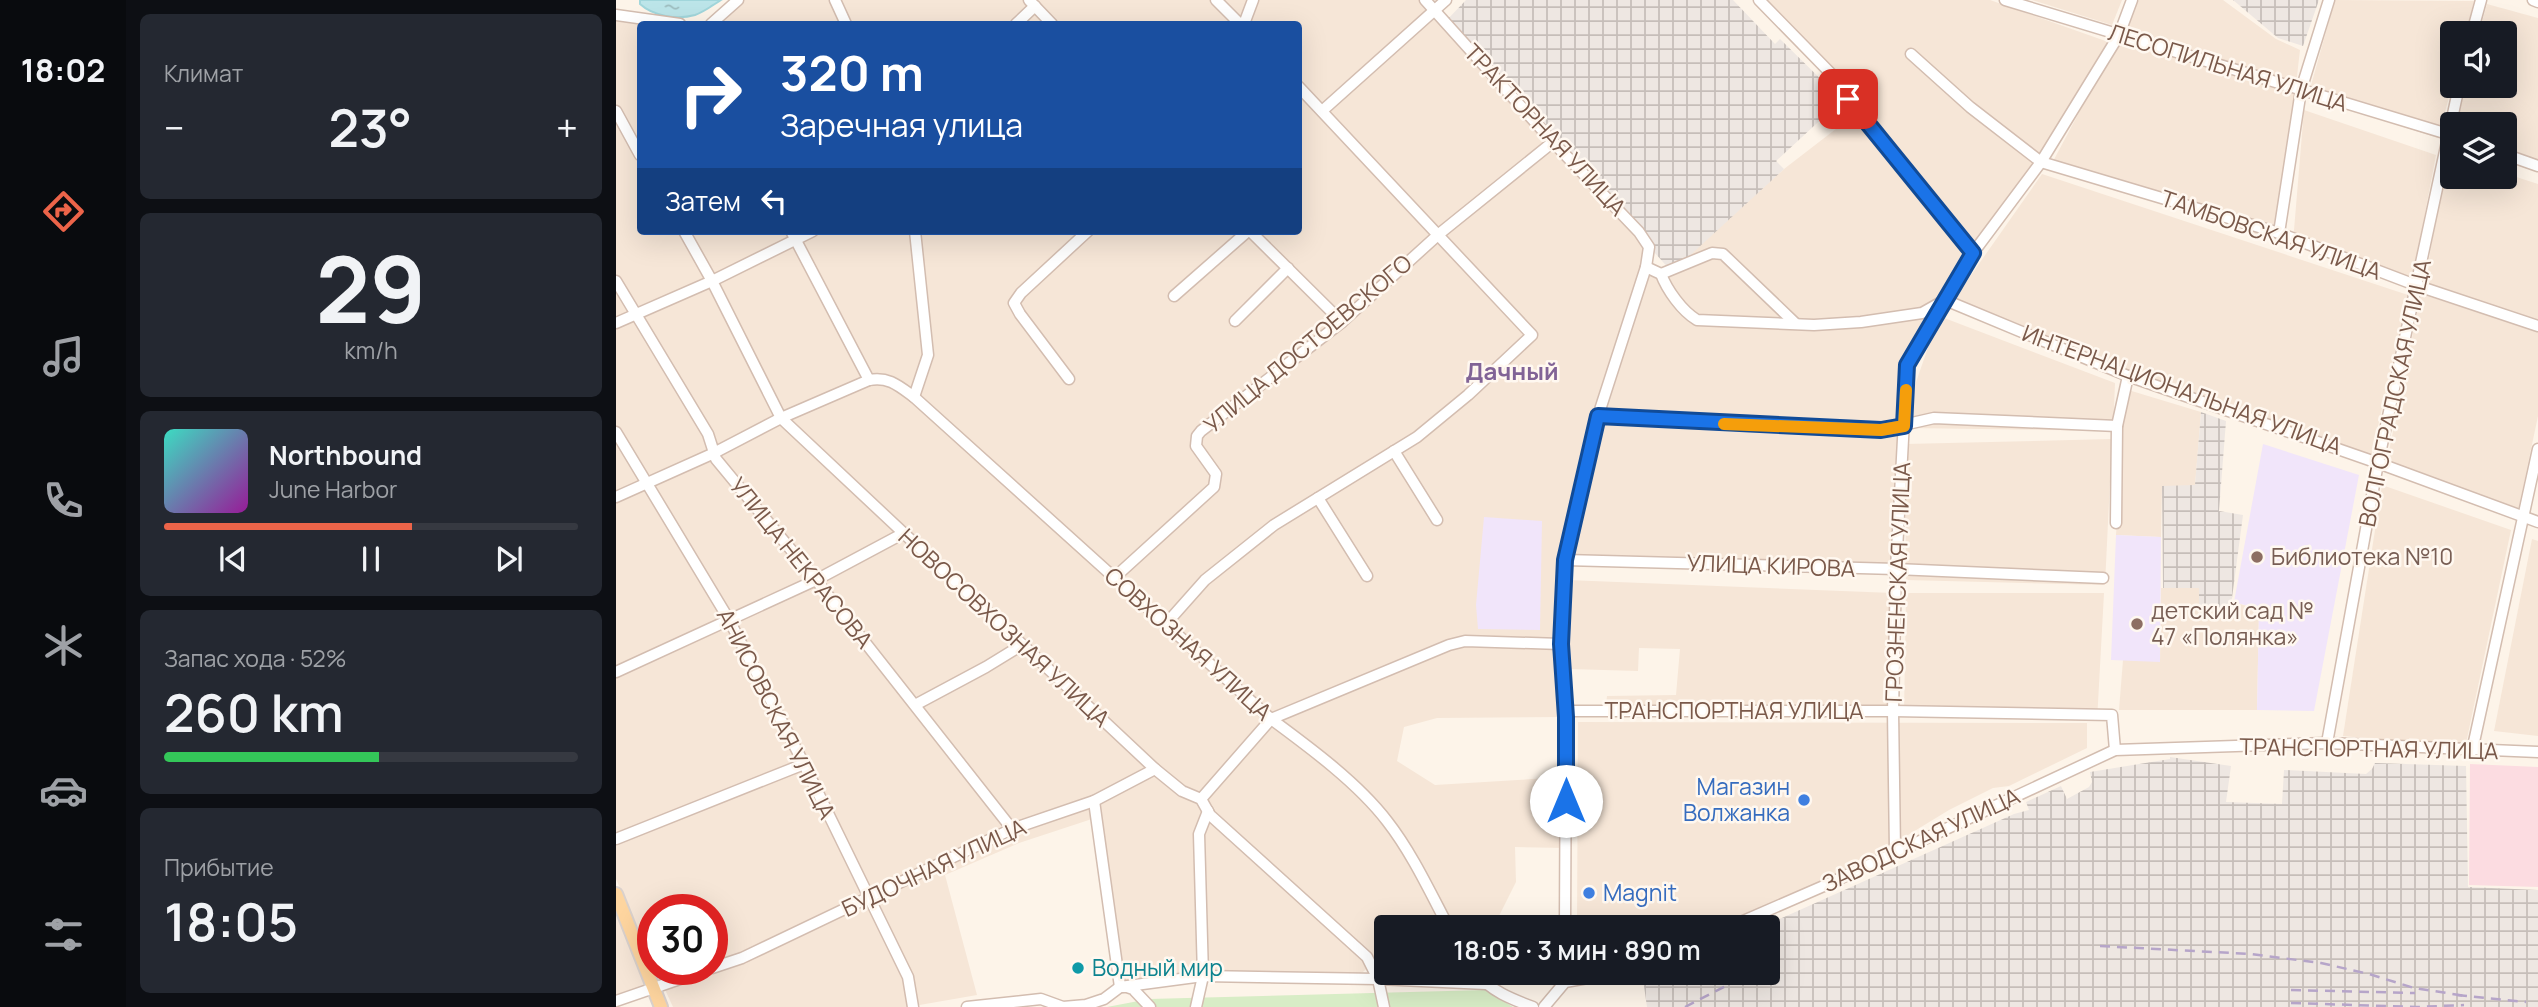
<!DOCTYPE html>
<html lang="ru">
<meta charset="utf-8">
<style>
:root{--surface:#171b24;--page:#242831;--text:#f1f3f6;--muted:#9ea1a6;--line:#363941;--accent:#ec6449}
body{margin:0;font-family:Manrope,sans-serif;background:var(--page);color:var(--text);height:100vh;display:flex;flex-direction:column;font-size:26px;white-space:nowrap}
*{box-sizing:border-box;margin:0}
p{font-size:23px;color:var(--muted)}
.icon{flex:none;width:38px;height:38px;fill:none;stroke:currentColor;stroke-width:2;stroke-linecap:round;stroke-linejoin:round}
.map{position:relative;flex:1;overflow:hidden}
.details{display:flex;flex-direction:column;gap:14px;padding:14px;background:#0d0f14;width:490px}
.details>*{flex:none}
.hud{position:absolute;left:21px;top:21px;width:665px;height:214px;border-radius:7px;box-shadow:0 7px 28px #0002;background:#1a4fa0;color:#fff;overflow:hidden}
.buttons{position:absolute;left:1824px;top:21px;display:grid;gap:14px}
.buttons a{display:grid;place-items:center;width:77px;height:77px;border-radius:7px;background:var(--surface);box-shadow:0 7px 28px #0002;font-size:35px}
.speed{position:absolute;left:21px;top:894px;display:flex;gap:14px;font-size:35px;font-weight:700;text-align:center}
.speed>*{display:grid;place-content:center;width:91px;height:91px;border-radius:50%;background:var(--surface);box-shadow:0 7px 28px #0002;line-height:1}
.speed .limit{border:10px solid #d22;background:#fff;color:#111}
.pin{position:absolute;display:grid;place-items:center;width:60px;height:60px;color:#fff;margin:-30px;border-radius:14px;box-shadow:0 4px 10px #0006}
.me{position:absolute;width:77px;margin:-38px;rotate:0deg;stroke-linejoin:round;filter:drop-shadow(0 0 5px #0008)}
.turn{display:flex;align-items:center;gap:24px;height:147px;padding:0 28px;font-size:32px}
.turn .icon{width:91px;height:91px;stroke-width:2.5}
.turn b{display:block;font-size:49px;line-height:60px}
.then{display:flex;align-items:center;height:66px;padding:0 28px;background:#0003;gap:14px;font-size:26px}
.big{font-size:52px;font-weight:600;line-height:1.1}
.details .widget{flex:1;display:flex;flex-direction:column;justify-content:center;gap:10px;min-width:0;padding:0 24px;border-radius:10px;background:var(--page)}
.details .dial{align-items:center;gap:0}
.dial b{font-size:91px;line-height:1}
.song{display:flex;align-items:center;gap:21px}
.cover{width:84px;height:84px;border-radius:10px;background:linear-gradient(135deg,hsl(170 70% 55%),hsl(300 70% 35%))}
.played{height:7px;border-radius:4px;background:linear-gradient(90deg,var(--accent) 60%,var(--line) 60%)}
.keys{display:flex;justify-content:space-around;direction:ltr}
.heat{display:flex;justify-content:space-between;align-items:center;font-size:38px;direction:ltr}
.charge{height:10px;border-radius:5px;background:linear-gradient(90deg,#34c759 52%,var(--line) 0)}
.trip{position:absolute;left:758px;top:915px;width:406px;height:70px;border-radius:7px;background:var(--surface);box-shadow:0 7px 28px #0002;font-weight:600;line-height:70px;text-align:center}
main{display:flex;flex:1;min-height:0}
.tabs{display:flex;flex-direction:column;width:126px;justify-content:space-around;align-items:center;background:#090b0e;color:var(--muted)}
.tabs .icon{width:49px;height:49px}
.tabs .current{color:var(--accent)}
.tabs b{font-size:32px;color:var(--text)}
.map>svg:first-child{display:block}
</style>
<main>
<nav class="tabs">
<b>18:02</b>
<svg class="icon current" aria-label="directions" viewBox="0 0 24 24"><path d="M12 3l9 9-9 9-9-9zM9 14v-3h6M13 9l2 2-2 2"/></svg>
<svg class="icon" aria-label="music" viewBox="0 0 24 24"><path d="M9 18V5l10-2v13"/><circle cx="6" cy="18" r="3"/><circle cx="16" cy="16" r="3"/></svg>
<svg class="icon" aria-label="phone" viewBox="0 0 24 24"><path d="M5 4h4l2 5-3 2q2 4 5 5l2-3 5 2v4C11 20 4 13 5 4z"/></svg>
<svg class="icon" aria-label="climate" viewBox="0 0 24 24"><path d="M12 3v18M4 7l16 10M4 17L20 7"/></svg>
<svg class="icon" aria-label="car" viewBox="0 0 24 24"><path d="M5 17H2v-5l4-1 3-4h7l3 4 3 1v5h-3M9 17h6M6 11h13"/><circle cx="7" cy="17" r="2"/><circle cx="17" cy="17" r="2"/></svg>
<svg class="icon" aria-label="filters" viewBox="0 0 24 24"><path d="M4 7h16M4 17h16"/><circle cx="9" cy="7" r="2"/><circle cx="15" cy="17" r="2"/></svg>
</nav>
<section class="details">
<div class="widget"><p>Климат</p>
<div class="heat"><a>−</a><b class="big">23°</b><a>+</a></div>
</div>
<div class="widget dial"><b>29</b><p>km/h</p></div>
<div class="widget">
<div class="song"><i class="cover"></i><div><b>Northbound</b><p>June Harbor</p></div></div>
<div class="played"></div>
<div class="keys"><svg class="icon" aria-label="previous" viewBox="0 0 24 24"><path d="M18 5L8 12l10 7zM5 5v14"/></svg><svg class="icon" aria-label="pause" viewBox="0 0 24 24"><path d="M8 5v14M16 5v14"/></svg><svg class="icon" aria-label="next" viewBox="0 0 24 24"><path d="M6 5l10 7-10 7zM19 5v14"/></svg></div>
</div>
<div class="widget"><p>Запас хода · 52%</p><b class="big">260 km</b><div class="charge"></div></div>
<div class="widget"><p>Прибытие</p><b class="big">18:05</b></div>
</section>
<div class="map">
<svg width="1922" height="1007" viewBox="0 0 1922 1007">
<defs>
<pattern id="industrial-grid" width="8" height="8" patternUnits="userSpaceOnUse" patternTransform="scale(1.75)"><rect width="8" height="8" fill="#eee7e2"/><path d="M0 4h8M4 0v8" fill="none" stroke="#c6beb9"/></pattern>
<pattern id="water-ripples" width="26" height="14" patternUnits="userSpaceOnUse" patternTransform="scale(1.75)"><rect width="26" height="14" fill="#bce5e9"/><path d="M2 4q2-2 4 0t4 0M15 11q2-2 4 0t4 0" fill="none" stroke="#9ebdbf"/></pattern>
</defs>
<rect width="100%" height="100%" fill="#fdf4e9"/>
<g fill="#f6e6d7">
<path d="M122,0H830L819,10L1033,247L1030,267L1055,271L1168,169L1229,122L1232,99L1230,88L1143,0H1374L1498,44L1287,362L1288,426L1280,569L949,560L950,717L821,718L788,727L781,761L819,785L950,777V848L899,847L900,882L881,920L853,927L770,928V953L737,980L525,982L508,986L493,868L482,817L403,843L329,875L361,995L292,1007H57L40,970H96V910H37V961L0,879V15L64,24H24V231H682V24H95Z"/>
<path d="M1416,0H1506L1496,25Z"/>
<path d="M1523,0H1607L1660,39L1684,50L1662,242L1434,167Z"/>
<path d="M1719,0L1858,1L1850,33H1836V86L1822,138L1692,96Z"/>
<path d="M1871,4L1922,18V172L1888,160V124H1838L1849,86H1888V33H1863Z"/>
<path d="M1688,110L1820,155L1796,282L1677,242Z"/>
<path d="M1832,154L1836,155V177H1888V173L1922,184V324L1808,286Z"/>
<path d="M1426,174L1792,295L1754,461L1332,308Z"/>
<path d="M1805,294L1922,331V416L1902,511L1771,461Z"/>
<path d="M1323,316L1499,383L1497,431L1293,428L1299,385Z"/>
<path d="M1509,389L1585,412L1579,486H1546L1545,537L1500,535Z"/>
<path d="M1496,439L1489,585L1290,580L1289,444Z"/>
<path d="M1766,485L1895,530L1849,748L1727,736Z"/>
<path d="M1916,539L1922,541V736L1878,731Z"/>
<path d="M951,580L1277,593L1274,717L989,713L991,696L1060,695L1064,649L1023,648L1022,671L953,669Z"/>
<path d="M1545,588H1583V611L1614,613L1615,602H1618L1643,610L1641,710H1503L1507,660L1544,661Z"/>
<path d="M1290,593H1488L1481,721L1288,714Z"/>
<path d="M962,722L1471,723V748L1393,786L1377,788L1333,810L1210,885L1093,927L961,928Z"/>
<path d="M0,899L38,987L0,1001Z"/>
</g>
<g fill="url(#industrial-grid)">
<path d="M850,0H1117L1159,44L1164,39L1226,100L1160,161L1168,169L1056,272L830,21Z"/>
<path d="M1617,0H1703L1687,46L1662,38Z"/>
<path d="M1585,412L1610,421L1603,511L1627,515L1614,613L1583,611V588H1547L1546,486L1579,485Z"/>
<path d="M1554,757L1615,766L1610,802L1666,804L1668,770L1750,774L1756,769L1759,763L1850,766L1852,887L1922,890V1007H1031L1028,986L1030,979L1043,973H1152V928L1146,927L1398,814L1413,810L1410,802L1445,786L1451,799L1473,787L1476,782L1474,772L1554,759Z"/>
</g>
<g fill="#f1e5fa">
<path d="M1647,444L1743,475L1698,711L1641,710L1643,609L1618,602Z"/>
<path d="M868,517L926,521L924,630L862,629L860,605Z"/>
<path d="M1500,535L1545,537L1544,662L1495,660Z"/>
</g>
<path fill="#fcdce1" d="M1854,764L1922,767V887L1853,885Z"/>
<path fill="#d8edc6" d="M869,990L897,1007H491L533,999Z"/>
<path fill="url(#water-ripples)" stroke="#a1d6db" stroke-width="2" d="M24,0H105C97,5 88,12 79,15C61,20 37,16 24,4Z"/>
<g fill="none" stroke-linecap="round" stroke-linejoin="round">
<defs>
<g id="minor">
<path d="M219,0L230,24"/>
<path d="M413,0L436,24"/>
<path d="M600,0L624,24"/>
<path d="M809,0L937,142L1023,232L1033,247L1030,267L982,416L949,560L945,644L950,717L949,928"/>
<path d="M1143,0L1230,89L1232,99L1357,253"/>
<path d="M1389,0L1835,135"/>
<path d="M1917,0L1922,2"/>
<path d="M0,15L64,24"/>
<path d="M95,24L122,0"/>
<path d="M400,24L419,6"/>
<path d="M628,24L637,0"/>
<path d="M1856,33L1865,0"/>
<path d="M1295,54L1354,107L1425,162L1663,233L1802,286L1922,326"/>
<path d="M0,111L24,155"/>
<path d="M706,111L830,0"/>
<path d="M1888,154L1922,166"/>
<path d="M68,231L96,281L165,418L539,769L566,791L585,799L594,815L751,957L762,979L768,1007"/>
<path d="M175,231L253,380"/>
<path d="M634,231L726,322"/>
<path d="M1663,233L1685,90L1713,0"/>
<path d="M1030,267L1045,274C1051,290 1066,311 1081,320L1198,325L1245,322L1306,313L1329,300L1512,376L1762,463L1922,522"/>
<path d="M1045,274L1096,253L1107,254L1179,323"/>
<path d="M0,281L92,434L100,459L200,580L396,829"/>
<path d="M558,296L632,231"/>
<path d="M619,321L672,268"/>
<path d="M0,323L96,281L197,231"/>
<path d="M453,379L404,314L398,303L405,293L472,231"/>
<path d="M298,397L312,355L299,231"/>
<path d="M982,416L1265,430L1318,418L1501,426"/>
<path d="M0,432L112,618L188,764L292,977L297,1007"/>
<path d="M778,451L821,520"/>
<path d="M0,497L96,454L165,418L253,380C272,376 283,386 298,397L655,719C693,747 742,783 771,821C796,853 814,892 833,928"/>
<path d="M702,498L751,576"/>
<path d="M1500,523L1501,426L1512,376"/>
<path d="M949,560L1280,569L1487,578"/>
<path d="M498,578L598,487L600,474L580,446L581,436L585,431L726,322L823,234L937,142"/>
<path d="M549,625L589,580L658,525L801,437L852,395L916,335L682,86"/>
<path d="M0,672L200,580L288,533"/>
<path d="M299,705L370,667L406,645"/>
<path d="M950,711H1277L1496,715L1499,750"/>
<path d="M1711,743L1762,463L1843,86"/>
<path d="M1856,751L1922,449"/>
<path d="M585,799L655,719L833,645L849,641L945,644"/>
<path d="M478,801L504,987L587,976L762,979L870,984"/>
<path d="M0,839L188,764"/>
<path d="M1279,851L1277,711L1280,569L1291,365L1357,253L1425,162L1503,35L1516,0"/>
<path d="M1111,928L1210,885L1499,750L1711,743L1922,752"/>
<path d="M96,968L126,958L396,829L478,801L539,769"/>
<path d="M860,973C875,991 895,999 917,1007"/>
<path d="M0,1001L90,970"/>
<path d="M351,1007L425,999L447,1007L470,1005L488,999L504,987H511L517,989L534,1007"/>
<path d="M580,1007L587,976L583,834L592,811"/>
<path d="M928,1007L949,982L1000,973"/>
</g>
<path id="major" d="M0,894L45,1007"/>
</defs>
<use href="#minor" stroke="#d3bdb0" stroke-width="13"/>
<use href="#major" stroke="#dad1cc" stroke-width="16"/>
<use href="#minor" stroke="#fff" stroke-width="10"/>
<use href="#major" stroke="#fed59f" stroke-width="12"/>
<g stroke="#b6a5c9" stroke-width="2.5" stroke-dasharray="10 7" stroke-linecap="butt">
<path d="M1484,946L1634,954L1705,963L1753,974L1798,988L1850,996"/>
<path d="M1675,990L1799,993"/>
<path d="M1841,995L1910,1002"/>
<path d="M1675,1003L1801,1007L1848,1005"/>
<path d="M1069,1007L1135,973"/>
</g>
</g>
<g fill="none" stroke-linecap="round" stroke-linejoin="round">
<defs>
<path id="route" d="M950,801V717L945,644L949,560L982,416L1265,430L1288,426L1291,365L1357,253L1232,99"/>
</defs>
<use href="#route" stroke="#114b97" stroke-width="18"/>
<use href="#route" stroke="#1a73e8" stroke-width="12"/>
<path stroke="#f59e0b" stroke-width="12" d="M1108,424L1265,430L1288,426L1290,390"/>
</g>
<g fill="#8d6e63" stroke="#fff8f0" stroke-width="2.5">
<circle cx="1641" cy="557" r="7"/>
<circle cx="1521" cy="624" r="7"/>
</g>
<g fill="#3f7fe0" stroke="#fff8f0" stroke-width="2.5">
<circle cx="1188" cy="800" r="7"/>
<circle cx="973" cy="893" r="7"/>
</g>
<circle fill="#0f9aa8" stroke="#fff8f0" stroke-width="2.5" cx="462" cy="968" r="7"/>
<g text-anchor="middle" stroke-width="5" stroke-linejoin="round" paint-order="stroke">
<g font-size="23" fill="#7a594a" stroke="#fff8f0">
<text transform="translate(1612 68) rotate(17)" y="8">ЛЕСОПИЛЬНАЯ УЛИЦА</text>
<text transform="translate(929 130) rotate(47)" y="8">ТРАКТОРНАЯ УЛИЦА</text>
<text transform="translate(1655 235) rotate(19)" y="8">ТАМБОВСКАЯ УЛИЦА</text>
<text transform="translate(692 344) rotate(-40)" y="8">УЛИЦА ДОСТОЕВСКОГО</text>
<text transform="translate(1566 390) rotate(20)" y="8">ИНТЕРНАЦИОНАЛЬНАЯ УЛИЦА</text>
<text transform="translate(1779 393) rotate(-78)" y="8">ВОЛГОГРАДСКАЯ УЛИЦА</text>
<text transform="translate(185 563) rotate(51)" y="8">УЛИЦА НЕКРАСОВА</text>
<text transform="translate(1155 566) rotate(2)" y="8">УЛИЦА КИРОВА</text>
<text transform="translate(1282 582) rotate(-88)" y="8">ГРОЗНЕНСКАЯ УЛИЦА</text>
<text transform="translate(388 628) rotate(43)" y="8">НОВОСОВХОЗНАЯ УЛИЦА</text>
<text transform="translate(572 644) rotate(42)" y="8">СОВХОЗНАЯ УЛИЦА</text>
<text x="1118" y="719">ТРАНСПОРТНАЯ УЛИЦА</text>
<text transform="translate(160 714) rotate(63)" y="8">АНИСОВСКАЯ УЛИЦА</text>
<text transform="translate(1753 749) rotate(1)" y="8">ТРАНСПОРТНАЯ УЛИЦА</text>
<text transform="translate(1305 840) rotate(-25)" y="8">ЗАВОДСКАЯ УЛИЦА</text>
<text transform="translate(318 868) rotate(-25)" y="8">БУДОЧНАЯ УЛИЦА</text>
</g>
<g font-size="23" fill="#785e54" stroke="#fff8f0" text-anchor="start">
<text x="1655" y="565">Библиотека №10</text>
<text x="1535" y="619">детский сад №<tspan x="1535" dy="26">47 «Полянка»</tspan></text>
</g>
<g font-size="23" fill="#366cbe" stroke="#fff8f0" text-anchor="end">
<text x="1174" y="795">Магазин<tspan x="1174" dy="26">Волжанка</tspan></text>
<text x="987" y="901" text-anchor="start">Magnit</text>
</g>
<g font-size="23" fill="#0d838f" stroke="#fff8f0" text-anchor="start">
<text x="476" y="976">Водный мир</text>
</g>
<g font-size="24" font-weight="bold" fill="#816396" stroke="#fff8f0">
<text x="896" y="380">Дачный</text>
</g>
</g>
</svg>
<div class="buttons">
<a><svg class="icon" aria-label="sound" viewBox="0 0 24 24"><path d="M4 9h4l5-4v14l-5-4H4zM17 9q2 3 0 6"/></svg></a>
<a><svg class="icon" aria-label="layers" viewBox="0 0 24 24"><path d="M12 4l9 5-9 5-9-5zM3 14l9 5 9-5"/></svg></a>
</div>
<div class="speed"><div class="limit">30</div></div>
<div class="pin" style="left:1232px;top:99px;background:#d93025"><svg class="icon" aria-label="arrive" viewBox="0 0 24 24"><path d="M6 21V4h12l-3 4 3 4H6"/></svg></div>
<svg class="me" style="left:950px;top:801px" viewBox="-20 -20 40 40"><circle r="19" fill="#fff"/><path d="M0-13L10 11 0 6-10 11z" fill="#1a73e8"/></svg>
<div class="trip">18:05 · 3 мин · 890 m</div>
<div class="hud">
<div class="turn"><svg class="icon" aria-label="right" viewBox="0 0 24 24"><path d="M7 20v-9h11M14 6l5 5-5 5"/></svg><div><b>320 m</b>Заречная улица</div></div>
<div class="then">Затем<svg class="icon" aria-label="left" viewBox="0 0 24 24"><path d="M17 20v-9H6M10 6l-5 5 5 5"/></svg></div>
</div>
</div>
</main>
